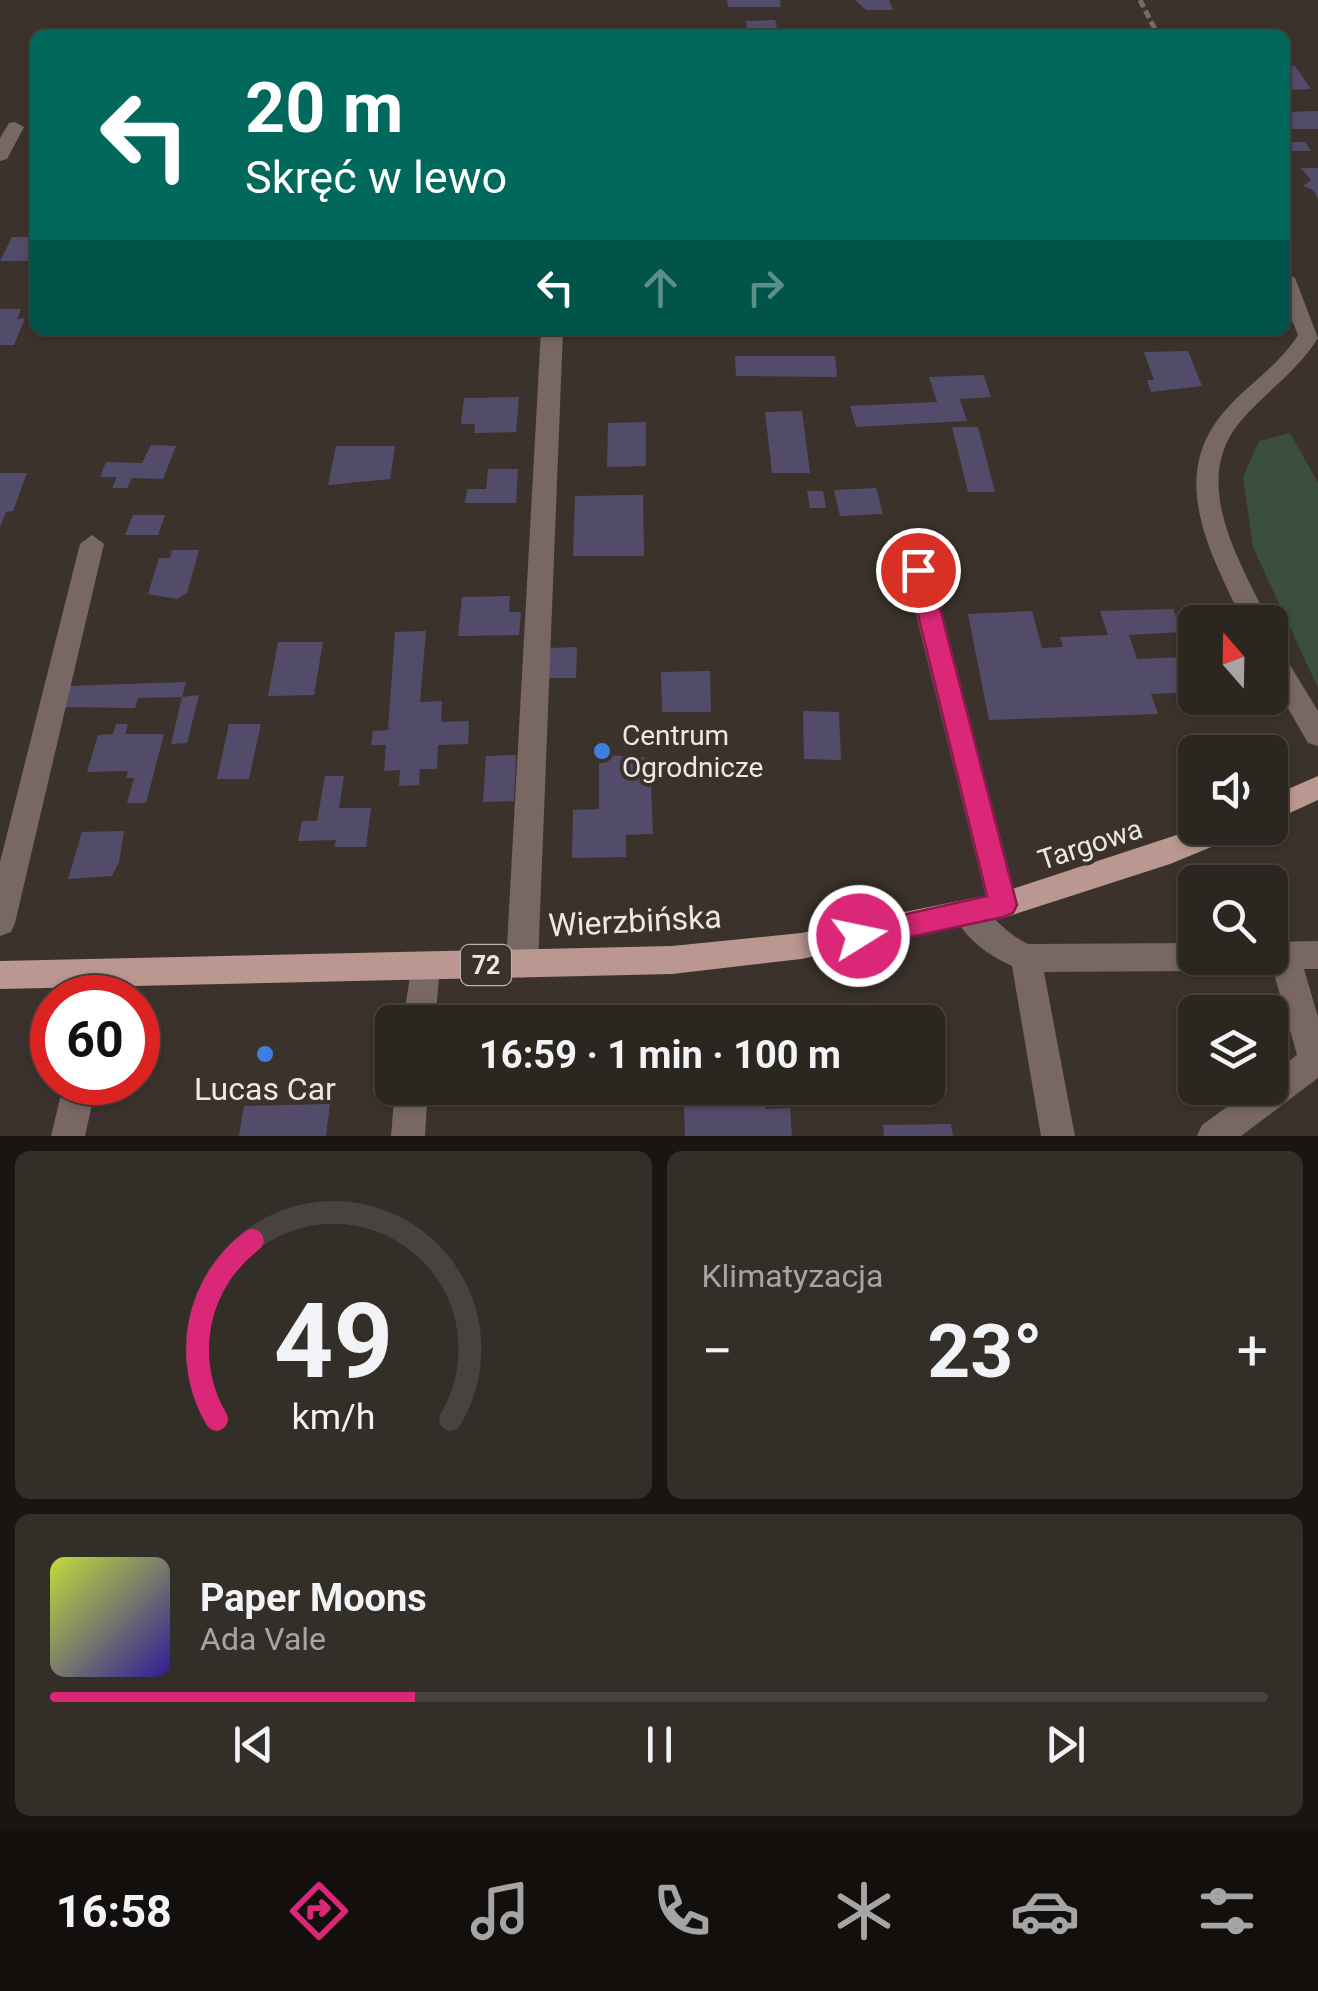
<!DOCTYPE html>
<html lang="pl">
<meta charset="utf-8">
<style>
:root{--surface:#2c2620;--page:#342e29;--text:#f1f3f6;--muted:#a6a5a5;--line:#48433e;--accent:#db2777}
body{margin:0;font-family:Roboto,sans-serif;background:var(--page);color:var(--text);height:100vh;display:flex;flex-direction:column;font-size:38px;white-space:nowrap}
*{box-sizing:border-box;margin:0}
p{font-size:32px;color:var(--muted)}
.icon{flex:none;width:55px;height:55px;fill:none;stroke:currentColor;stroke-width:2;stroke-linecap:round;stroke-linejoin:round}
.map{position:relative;height:1136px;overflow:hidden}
.side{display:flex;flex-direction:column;gap:15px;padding:15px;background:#181512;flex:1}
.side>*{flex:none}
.top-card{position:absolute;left:30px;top:30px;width:1260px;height:305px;border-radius:15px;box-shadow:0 2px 8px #0004,0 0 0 2px var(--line);background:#00695c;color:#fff;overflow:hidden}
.needle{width:65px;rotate:340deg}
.controls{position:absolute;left:1178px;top:605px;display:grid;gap:20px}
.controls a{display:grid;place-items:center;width:110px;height:110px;border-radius:15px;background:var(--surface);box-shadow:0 2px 8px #0004,0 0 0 2px var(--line);font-size:50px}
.speed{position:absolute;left:30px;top:975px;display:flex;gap:20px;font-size:50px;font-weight:700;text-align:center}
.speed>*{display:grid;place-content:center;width:130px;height:130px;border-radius:50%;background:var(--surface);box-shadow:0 2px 8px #0004,0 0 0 2px var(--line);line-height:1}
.speed .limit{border:15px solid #d22;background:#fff;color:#111}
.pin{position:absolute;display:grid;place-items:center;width:85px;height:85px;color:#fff;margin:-42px;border:5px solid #fff;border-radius:50%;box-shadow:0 2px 10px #0007}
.me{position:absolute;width:110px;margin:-55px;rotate:80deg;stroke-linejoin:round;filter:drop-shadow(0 0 8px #0008)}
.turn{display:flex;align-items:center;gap:35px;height:210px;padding:0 50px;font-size:45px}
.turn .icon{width:130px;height:130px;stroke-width:2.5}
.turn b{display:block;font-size:70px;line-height:85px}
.lanes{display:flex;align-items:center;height:95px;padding:0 50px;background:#0003;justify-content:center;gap:50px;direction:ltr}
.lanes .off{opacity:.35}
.big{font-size:75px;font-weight:700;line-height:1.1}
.side .tile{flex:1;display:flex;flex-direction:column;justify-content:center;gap:15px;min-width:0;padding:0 35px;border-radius:15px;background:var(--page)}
.side .dial{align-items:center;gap:0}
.dial svg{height:260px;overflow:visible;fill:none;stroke:var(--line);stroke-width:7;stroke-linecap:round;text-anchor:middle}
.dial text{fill:var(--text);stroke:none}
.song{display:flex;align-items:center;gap:30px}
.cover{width:120px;height:120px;border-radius:15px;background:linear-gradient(135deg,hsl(70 70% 55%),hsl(250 70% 35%))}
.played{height:10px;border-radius:5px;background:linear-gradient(90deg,var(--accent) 30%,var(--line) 30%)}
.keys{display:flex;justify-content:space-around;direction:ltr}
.heat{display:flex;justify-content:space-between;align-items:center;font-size:55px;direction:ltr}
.side .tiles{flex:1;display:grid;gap:15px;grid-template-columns:1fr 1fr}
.tile:last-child{grid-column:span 2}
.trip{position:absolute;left:375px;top:1005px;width:570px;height:100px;border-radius:15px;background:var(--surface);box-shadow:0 2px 8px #0004,0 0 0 2px var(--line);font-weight:700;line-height:100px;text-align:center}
.tab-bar{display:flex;height:160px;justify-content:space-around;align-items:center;background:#120f0d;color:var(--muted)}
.tab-bar .icon{width:70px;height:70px}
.tab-bar .current{color:var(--accent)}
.tab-bar b{font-size:45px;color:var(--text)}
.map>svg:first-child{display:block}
</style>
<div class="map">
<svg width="1318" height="1136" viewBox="0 0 1318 1136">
<rect width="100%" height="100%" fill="#3b332b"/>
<path fill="#3a503d" d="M1290,433L1318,483V688L1253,547L1243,477L1259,441Z"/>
<g fill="#524c6a">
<path d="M727,0H780L781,7H728Z"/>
<path d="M855,0H889L893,10H866Z"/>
<path d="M775,20L779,35H737V31H747L746,21Z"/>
<path d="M1285,66H1295L1311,89L1285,90Z"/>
<path d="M1318,111V129H1290L1285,120V112Z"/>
<path d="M1285,142H1305L1311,151H1285Z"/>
<path d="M1301,168H1318V199L1313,190L1303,186L1311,180Z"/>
<path d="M12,237H35V261H0Z"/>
<path d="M0,309H21L17,319L25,318L14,345H0Z"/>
<path d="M1188,351L1202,386L1151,392L1147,380H1154L1144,352Z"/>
<path d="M735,356H835L837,377L736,376Z"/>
<path d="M984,375L991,397L960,399L967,421L856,427L850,406L937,402L929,377Z"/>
<path d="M519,397L516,432L474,433L475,424H461L464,398Z"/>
<path d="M802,411L810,473H772L765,412Z"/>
<path d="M646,422V466L607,467L608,423Z"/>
<path d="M952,427H978L995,492H968Z"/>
<path d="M151,445L176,446L163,479L132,478L127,488H112L117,477H100L106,462L142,463Z"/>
<path d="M336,446H395L390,479L328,485Z"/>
<path d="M488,469H518L516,503H465L467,489H486Z"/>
<path d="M0,473H27L13,511L6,512L0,527Z"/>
<path d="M876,488L883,514L840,516L834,490Z"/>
<path d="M807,491H823L826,508H810Z"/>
<path d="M631,495H643L644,556H573L575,496Z"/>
<path d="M133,515H165L158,535H125Z"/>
<path d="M172,550H199L187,593L177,599L148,594L159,558H170Z"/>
<path d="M510,596L509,612H521L519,635L458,636L462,597Z"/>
<path d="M1173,609L1182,632L1129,635L1137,659L1187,657L1195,692L1151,694L1158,714L989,720L968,614L1032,611L1042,648L1063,647L1060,637L1108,635L1100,611Z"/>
<path d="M426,631L420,702L442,701L441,722L469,721L468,744L438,745L437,769H420L419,785L399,786L400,770L384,771L386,745H371L373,731L388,730L395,632Z"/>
<path d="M278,642H323L314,695L268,696Z"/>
<path d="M577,647L576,678H548L549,648Z"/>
<path d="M710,671L711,712H662L661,672Z"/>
<path d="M186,682L182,697L199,695L187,743L171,744L182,697L138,698L135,708L60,707L66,686Z"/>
<path d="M803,711L839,712L841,760L804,759Z"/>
<path d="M116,724H128L125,734H164L146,803H127L134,778H126L128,771L87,772L98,735L113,734Z"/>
<path d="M229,724H261L249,779H217Z"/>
<path d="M516,755L514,801L483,802L486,756Z"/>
<path d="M609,755L650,758L653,834L626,835V857L572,858L573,810L599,809V759Z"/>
<path d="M325,776H344L339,808H371L366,847H334L336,840L298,841L302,821H317Z"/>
<path d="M124,831L119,862L112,876L68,879L82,832Z"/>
<path d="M683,1088H764L765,1109L790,1108L792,1136H685Z"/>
<path d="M330,1104L326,1136H239L244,1106Z"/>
<path d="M951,1124L953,1136H884L883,1125Z"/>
</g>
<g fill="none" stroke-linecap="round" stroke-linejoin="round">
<path stroke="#756e67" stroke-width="5" stroke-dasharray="8 4" stroke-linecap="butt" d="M1140,0L1158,35"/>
<g fill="#786763" fill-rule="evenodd">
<path d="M15,122L24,127L7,159L0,161V138L9,123Z"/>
<path d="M1285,272L1295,278L1318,338C1297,372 1265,392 1240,422C1189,483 1241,563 1269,622H1243C1212,555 1167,480 1223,413C1246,385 1278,367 1298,335L1285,303Z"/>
<path d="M541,330H563L538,964L533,974L522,978L511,974L506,964Z"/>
<path d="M92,535L104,544L15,923L11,932L0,936V862L80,544Z"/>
<path d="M918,561L931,570L1018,905L1014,914L1003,918L992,914L988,905L905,570Z"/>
<path d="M1270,644L1279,647L1318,711V746L1308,743L1270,677Z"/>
<path d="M969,901C990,909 1002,932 1028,944L1195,943V958H1210L1206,967L1195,971L1044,972L1075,1136H1041L1012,966C987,954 966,940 954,914L958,905Z"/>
<path d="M1318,941V969H1304L1318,1017V1078L1241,1136H1197L1202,1125L1253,1088H1270V1075L1297,1055L1273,970L1259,966L1255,958H1270V942Z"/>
<path d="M424,953L435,957L440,967L435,1022H403L413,957Z"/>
<path d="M107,960L118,964L123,974L117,998H85L96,964Z"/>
<path d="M64,1082H97L85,1136H51Z"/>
<path d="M395,1088H428L425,1136H391Z"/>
</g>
<g fill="#ba9791" fill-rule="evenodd">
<path d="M1318,776V800L1270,822V797Z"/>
<path d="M1198,828H1243L1238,836L1170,864L1003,918L801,959L672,974L0,989V961L672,946L801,933L1003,892Z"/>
</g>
</g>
<path fill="#db2777" stroke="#8e194d" stroke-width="2.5" d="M918,562L930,570L1017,905L1013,913L1003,917L859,948L849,945L845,936L849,927L987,896L907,570Z"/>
<g fill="#3f7fe0" stroke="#3b332b" stroke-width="4">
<circle cx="602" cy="751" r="10"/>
<circle cx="265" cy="1054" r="10"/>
</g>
<g text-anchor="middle" stroke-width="8" stroke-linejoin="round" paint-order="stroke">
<rect fill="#3b332b" stroke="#b8b2ac" stroke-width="2.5" x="461" y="945" width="50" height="40" rx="8"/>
<g font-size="25" font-weight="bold" fill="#ede8e3">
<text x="486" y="974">72</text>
</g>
<g font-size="28" fill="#ede8e3" stroke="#3b332b" text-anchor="start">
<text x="622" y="745">Centrum<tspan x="622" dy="32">Ogrodnicze</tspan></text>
</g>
<g font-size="28" fill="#ede8e3" stroke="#3b332b">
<text transform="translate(1090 844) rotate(-18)" y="10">Targowa</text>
</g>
<g font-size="32" fill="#ede8e3" stroke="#3b332b">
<text transform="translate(635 921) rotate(-3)" y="11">Wierzbińska</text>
</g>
<g font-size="32" fill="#ede8e3" stroke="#3b332b">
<text x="265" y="1100">Lucas Car</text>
</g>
</g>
</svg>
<div class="controls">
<a><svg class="needle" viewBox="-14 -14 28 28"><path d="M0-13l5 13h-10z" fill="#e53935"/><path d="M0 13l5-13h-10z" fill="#a6a5a5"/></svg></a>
<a><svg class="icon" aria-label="sound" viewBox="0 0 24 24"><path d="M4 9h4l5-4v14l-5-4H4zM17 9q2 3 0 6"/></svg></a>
<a><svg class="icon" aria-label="search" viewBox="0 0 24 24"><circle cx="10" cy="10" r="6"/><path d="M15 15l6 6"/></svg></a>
<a><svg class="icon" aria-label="layers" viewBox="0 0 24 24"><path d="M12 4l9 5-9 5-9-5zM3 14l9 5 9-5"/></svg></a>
</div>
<div class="speed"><div class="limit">60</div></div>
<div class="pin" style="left:918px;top:570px;background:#d93025"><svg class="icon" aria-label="arrive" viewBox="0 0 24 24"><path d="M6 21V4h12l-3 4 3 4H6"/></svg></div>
<svg class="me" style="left:859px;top:936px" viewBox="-20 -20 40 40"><circle r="17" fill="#db2777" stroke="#fff" stroke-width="3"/><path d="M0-11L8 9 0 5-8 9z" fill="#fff"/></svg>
<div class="trip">16:59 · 1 min · 100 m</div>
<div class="top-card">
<div class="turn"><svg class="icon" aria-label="left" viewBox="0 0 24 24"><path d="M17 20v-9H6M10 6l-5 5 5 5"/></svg><div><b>20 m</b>Skręć w lewo</div></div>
<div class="lanes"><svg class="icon" aria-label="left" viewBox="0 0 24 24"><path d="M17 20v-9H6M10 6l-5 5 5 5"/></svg><svg class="icon off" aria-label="ahead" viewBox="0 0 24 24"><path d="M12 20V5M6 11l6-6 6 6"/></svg><svg class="icon off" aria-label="right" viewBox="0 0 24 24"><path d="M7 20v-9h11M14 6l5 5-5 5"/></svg></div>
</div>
</div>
<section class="side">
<div class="tiles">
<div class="tile dial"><svg viewBox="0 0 100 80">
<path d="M14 69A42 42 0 1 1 86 69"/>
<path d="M14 69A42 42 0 0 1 25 14" stroke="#db2777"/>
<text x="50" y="56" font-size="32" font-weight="700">49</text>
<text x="50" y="72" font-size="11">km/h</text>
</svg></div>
<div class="tile"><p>Klimatyzacja</p>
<div class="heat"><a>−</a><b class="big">23°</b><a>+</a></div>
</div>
<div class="tile">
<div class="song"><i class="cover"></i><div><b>Paper Moons</b><p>Ada Vale</p></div></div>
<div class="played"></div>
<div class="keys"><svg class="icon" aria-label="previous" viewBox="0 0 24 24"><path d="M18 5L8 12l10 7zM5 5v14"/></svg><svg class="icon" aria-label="pause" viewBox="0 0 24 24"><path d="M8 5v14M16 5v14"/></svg><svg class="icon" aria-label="next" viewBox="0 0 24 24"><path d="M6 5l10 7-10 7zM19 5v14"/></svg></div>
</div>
</div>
</section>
<nav class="tab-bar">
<b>16:58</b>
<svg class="icon current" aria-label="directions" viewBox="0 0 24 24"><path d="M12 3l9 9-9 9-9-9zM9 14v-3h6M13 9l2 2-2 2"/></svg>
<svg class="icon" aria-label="music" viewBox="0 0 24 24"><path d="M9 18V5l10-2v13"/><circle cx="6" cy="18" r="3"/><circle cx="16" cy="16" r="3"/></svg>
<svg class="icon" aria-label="phone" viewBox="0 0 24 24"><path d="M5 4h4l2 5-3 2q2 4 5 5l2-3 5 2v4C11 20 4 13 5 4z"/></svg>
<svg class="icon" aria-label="climate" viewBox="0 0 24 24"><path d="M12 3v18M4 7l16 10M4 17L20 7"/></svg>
<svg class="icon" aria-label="car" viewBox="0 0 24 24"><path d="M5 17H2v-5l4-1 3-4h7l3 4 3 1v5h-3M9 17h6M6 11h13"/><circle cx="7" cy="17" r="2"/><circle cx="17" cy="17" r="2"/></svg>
<svg class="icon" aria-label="filters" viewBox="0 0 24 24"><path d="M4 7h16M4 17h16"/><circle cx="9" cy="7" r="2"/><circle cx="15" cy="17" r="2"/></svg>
</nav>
